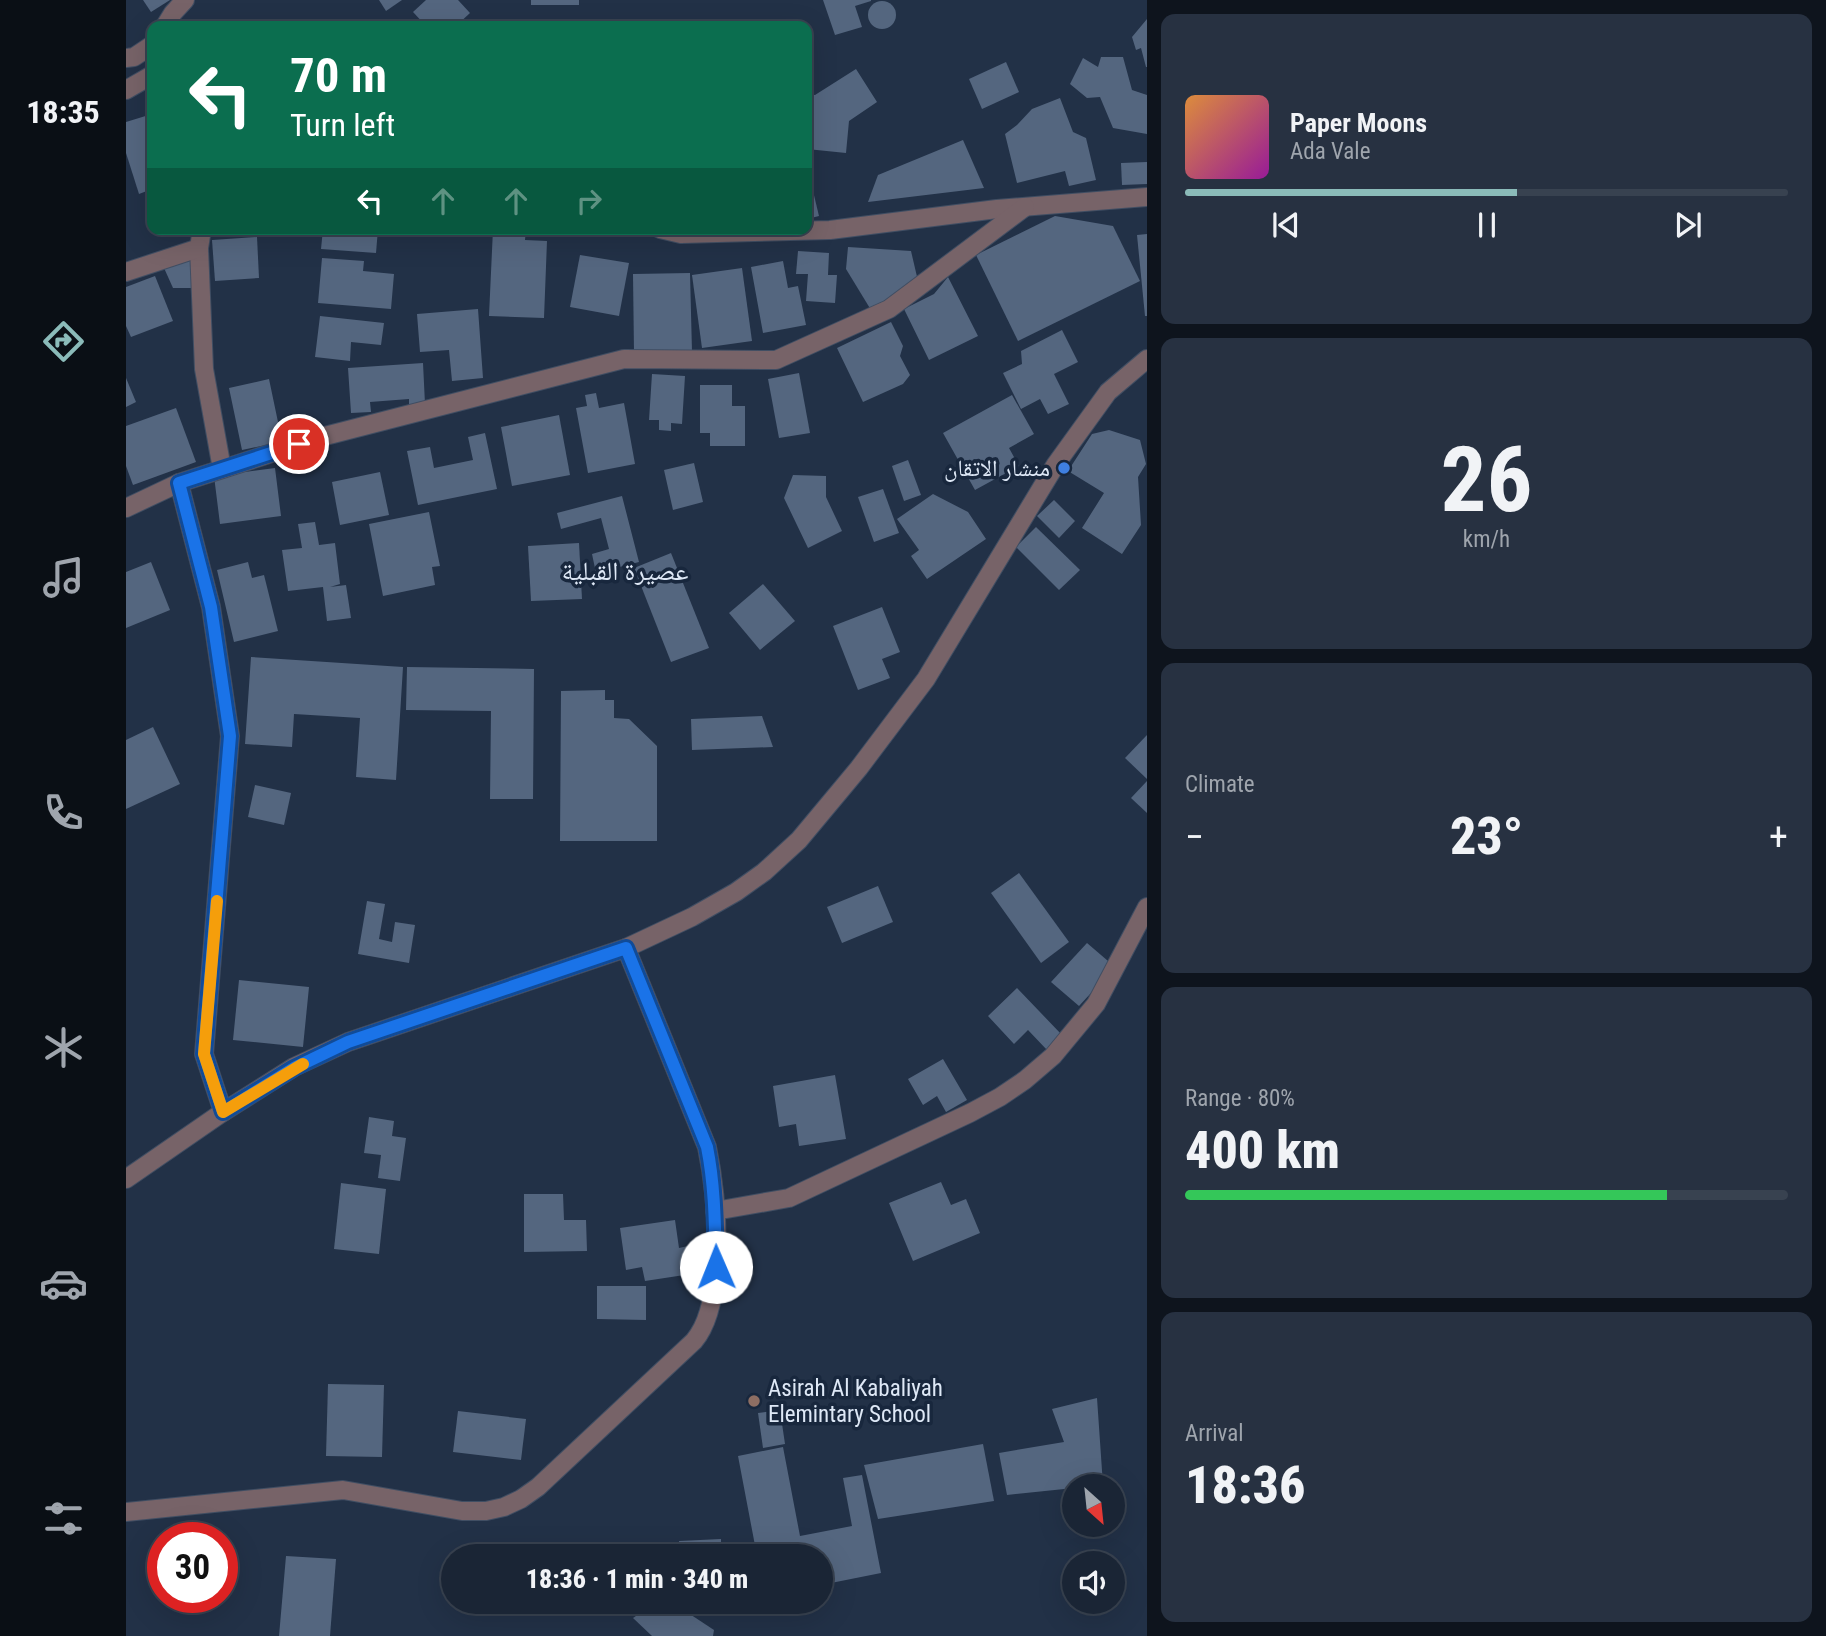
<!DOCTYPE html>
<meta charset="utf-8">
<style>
:root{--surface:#1a2535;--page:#273141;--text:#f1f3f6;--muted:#9fa5ad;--line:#384250;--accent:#8bbbb9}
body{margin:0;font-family:"Roboto Condensed","Noto Naskh Arabic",sans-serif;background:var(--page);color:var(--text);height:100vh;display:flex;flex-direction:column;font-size:26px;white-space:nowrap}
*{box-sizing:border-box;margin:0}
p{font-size:23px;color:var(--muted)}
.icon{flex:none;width:38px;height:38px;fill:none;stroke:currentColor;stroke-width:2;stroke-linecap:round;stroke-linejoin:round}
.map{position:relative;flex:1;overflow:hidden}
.side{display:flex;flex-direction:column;gap:14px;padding:14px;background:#0e141d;width:679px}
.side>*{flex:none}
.top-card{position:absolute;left:21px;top:21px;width:665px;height:214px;border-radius:14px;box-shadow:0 7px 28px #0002,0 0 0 2px var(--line);background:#0b6e4f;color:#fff;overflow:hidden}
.needle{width:46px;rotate:153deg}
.controls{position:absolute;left:936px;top:1474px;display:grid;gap:14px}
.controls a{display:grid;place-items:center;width:63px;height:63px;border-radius:50%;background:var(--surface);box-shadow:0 7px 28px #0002,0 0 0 2px var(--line);font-size:35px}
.speed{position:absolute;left:21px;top:1522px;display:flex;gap:14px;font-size:35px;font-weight:700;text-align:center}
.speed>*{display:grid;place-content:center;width:91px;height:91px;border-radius:50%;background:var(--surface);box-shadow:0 7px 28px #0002,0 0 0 2px var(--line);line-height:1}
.speed .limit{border:10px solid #d22;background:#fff;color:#111}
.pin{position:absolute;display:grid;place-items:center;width:60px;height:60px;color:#fff;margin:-30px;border:4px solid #fff;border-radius:50%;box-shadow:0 2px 7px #0007}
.me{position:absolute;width:77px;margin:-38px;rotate:359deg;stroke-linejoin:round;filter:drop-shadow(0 0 5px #0008)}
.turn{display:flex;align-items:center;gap:24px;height:147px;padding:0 28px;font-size:32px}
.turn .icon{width:91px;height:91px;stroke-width:2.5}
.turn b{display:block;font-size:49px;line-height:60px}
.lanes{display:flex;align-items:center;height:66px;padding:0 28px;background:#0003;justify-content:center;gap:35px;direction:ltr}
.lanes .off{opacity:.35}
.big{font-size:52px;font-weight:800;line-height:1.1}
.side .widget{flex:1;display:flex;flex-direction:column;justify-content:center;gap:10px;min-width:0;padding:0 24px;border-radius:14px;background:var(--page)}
.side .dial{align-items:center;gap:0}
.dial b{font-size:91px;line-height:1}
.song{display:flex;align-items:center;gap:21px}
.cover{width:84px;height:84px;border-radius:10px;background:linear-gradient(135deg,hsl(30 70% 55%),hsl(300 70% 35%))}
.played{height:7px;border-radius:4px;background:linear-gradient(90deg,var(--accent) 55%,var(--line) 55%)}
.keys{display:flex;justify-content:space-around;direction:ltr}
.heat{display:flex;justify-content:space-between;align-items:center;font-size:38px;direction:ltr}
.charge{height:10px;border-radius:5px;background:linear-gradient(90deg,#34c759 80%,var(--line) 0)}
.trip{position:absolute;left:315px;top:1544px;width:392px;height:70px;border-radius:35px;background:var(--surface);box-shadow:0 7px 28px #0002,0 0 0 2px var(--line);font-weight:800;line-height:70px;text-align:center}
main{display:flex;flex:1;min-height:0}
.tabs{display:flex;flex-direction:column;width:126px;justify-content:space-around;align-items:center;background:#0a0f15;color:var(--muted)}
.tabs .icon{width:49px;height:49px}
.tabs .selected{color:var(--accent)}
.tabs b{font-size:32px;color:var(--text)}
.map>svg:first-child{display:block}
</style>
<main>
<nav class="tabs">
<b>18:35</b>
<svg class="icon selected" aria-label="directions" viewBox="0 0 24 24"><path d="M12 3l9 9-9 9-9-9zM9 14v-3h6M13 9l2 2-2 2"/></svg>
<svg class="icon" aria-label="music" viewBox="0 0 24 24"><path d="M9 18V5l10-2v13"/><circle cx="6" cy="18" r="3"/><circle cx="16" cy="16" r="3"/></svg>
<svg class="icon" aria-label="phone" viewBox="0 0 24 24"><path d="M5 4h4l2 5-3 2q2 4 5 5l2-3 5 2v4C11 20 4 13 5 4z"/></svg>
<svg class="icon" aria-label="climate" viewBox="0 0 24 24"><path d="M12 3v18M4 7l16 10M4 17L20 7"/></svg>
<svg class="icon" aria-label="car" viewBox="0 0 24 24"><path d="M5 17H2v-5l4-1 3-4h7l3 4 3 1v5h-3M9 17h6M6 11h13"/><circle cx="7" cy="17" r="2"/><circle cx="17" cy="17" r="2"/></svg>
<svg class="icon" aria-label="filters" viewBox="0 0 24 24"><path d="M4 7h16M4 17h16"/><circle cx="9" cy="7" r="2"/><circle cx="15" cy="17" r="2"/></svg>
</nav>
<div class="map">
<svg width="1021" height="1636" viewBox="0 0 1021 1636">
<rect width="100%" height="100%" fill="#223147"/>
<g fill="#54667f">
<path d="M17,0H44L25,12Z"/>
<path d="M253,0H276L260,11Z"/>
<path d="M300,0H332L344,13L330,26H300L287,12Z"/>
<rect x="405" y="0" width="48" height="5"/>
<path d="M697,0H745V1L729,6L736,27L709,35Z"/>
<circle cx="756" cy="15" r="14"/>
<path d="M1021,19V67H1020L1015,48L1010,50L1006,37Z"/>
<path d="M975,57H997L1006,90L1021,95V134L987,128L974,97L961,98L944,84L957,58L972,67Z"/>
<path d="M880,62L893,92L856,109L843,79Z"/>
<path d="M730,69L751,102L723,121L720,153L681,149V94L689,95Z"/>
<path d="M934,98L947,132L960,138L970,180L943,186L939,171L891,183L879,134L891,125L906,109Z"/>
<path d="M26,114V189L13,194L0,153V122Z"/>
<path d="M837,140L858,188L742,202L752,175Z"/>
<path d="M1021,162V184L996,185L995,163Z"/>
<path d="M687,191L693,216L681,219V192Z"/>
<path d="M929,216L987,226L1014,281L892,341L850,255Z"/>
<path d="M197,229H252L250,253L195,249Z"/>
<path d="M367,229H400L399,240L421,241L418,318L363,316Z"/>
<path d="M1021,234V316H1019L1011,235Z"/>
<path d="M131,237L133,278L89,281L86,240Z"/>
<path d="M722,247L785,251L792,281L745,310L720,269Z"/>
<path d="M672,251L703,253L702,275H711L709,303L680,301L682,274H670Z"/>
<path d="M454,255L503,263L493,316L444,307Z"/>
<path d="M196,258L238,261L237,271L268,274L265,309L192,303Z"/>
<path d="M69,259V288H47L38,268Z"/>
<path d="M657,261L662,288L672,286L680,325L637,333L625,267Z"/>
<path d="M616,268L626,341L576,348L566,275Z"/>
<path d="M564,273L566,352L508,353L507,274Z"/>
<path d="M29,276L47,321L5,337L0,326V287Z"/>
<path d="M822,277L852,336L803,360L778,309L808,294Z"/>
<path d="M352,309L357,378L326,381L323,350L294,352L291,314Z"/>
<path d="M194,316L258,323L255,345L225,342L224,361L189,357Z"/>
<path d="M765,322L777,346L774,356L784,375L777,384L737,402L711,348Z"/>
<path d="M936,330L952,362L928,374L943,404L922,414L914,399L895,409L877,373L896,364L895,351Z"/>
<path d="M297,363L299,404H283V399L244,402L245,412L225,413L222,368Z"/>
<path d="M673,373L684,433L653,438L642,379Z"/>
<path d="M526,374L559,376L556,424L545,423V431L533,430V420H523Z"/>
<path d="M0,378L10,402L0,407Z"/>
<path d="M143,379L152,422L160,420L164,440L116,450L103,388Z"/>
<path d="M574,385H606V406H619V446H584V433H574Z"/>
<path d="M470,393L473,408L498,403L509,464L462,473L450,408L461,406L459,395Z"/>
<path d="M886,395L908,434L883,448L893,466L849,490L817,433Z"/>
<path d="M50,408L70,462L7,485L0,466V426Z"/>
<path d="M433,415L444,475L386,486L375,427Z"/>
<path d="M983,430L1014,440L1020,464L1012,477L1015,525L996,554L956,528L978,493L942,471L966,434Z"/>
<path d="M359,433L371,489L292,505L281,451L304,447L308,468L347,460L342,437Z"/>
<path d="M782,460L795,495L778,501L766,466Z"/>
<path d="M568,463L577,502L547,510L538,470Z"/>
<path d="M149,468L155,516L94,524L88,476Z"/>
<path d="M254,472L263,515L214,525L206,482Z"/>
<path d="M667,475L700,476V497L716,531L682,548L658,498Z"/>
<path d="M757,489L773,533L748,542L732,497Z"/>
<path d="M807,494L842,512L860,539L801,579L785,556L793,550L771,519Z"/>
<path d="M496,496L513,562L470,573L466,554L483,549L475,518L435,529L431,513Z"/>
<path d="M928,500L949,521L933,538L911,516Z"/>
<path d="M303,512L314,566L306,567L309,585L257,596L243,524Z"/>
<path d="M189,522L193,545L209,543L214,584L204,587L220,585L225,618L201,621L197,587L162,591L156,550L176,548L172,524Z"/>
<path d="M910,527L954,570L933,590L890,547Z"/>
<path d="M453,543L456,599L405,601L402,546Z"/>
<path d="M545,553L583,648L545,662L508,568Z"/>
<path d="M25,562L44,610L0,628V572Z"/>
<path d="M122,562L126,578L138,575L152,631L108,642L91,570Z"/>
<path d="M637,584L669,621L634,650L603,613Z"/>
<path d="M756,607L774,652L756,659L764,678L732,690L707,626Z"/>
<path d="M125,657L277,667L270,780L230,777L234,718L168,714L166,747L119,744Z"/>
<path d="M281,667L408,669L407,799H364L365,711L280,710Z"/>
<path d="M479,690V700H488V718L503,719L531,746V841H434L435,691Z"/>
<path d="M636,716L647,747L566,750L565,719Z"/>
<path d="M27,727L54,784L0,809V740Z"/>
<path d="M1021,735V779L999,758Z"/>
<path d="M1021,781V813L1005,798Z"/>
<path d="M129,785L165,793L158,825L122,817Z"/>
<path d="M893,873L943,942L915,963L865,893Z"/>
<path d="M752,886L767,922L716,943L701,907Z"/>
<path d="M241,901L259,904L253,939L266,942L269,922L289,925L283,963L232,954Z"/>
<path d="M961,943L989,967L953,1006L925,982Z"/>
<path d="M113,980L183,987L177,1047L107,1040Z"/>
<path d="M891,988L936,1035L921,1050L902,1030L888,1044L862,1016Z"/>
<path d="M817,1059L841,1100L820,1112L811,1096L797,1105L782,1079Z"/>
<path d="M709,1075L720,1139L673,1146L670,1124L653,1127L647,1086Z"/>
<path d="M243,1117L268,1121L266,1136L280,1138L274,1181L252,1178L255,1155L238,1153Z"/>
<path d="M815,1182L825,1205L840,1199L854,1233L787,1261L763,1203Z"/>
<path d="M215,1183L260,1189L253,1254L208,1249Z"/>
<path d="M398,1194H437L438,1220H460L461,1251L398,1252Z"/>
<path d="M549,1220L553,1248L562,1246L565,1274L519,1281L516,1267L500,1270L494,1228Z"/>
<path d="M471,1286H520V1320L471,1319Z"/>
<path d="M202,1384L258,1385L256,1457L200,1456Z"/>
<path d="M971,1398L977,1485L948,1486V1488L881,1495L873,1453L938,1442L926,1409Z"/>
<path d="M654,1410L659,1444L637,1448L632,1413Z"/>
<path d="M332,1411L400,1419L395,1460L327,1452Z"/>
<path d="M857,1444L868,1501L752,1519L738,1465Z"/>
<path d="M657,1447L674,1536L726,1526L717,1478L736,1475L755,1573L695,1585V1556H631L612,1456Z"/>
<path d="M595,1539V1556H554L553,1541Z"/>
<path d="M160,1556L210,1559L204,1636H153Z"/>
<path d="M532,1601H544L588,1630L587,1636H526L507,1618Z"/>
</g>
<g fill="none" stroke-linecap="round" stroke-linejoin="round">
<defs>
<g id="minor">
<path d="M39,26L47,13L59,0"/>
<path d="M0,58L8,57L26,45"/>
<path d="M0,90L26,75"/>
<path d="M76,229L73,248L78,369L96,469"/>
<path d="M534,229L555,234L704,230L871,209L1021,197"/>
<path d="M0,272L73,248"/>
<path d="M53,483L85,607L104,736L78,1054L97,1112"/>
<path d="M0,508L53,483L199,436L498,359L650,360L763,309L899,207"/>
<path d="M589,1211L663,1198L844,1113L874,1097L899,1080L927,1056L970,1004L1021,907"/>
<path d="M0,1512L217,1490L336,1511H360L378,1507L395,1499L412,1487L568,1341C601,1302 591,1196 581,1147L500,948"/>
</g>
<path id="tertiary" d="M0,1179L97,1112L168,1067L222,1042L500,948L566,917L610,892L638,872L673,840L733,768L800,679L930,464L982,392L1021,359"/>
</defs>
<use href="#minor" stroke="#404e63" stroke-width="20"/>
<use href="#tertiary" stroke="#404e63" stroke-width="20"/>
<use href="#minor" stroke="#776368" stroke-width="18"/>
<use href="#tertiary" stroke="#776368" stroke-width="18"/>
</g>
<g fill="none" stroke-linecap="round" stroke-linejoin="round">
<defs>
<path id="route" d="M173,444L53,483L85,607L104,736L78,1054L97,1112L168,1068L222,1042L500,948L581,1147C589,1187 589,1227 590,1267"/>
</defs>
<use href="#route" stroke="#114b97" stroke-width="18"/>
<use href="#route" stroke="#1a73e8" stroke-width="12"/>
<path stroke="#f59e0b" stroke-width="12" d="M91,901L78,1054L97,1112L177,1064"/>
</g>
<circle fill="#3f7fe0" stroke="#18273d" stroke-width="2.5" cx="938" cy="468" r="7"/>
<circle fill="#8d6e63" stroke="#18273d" stroke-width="2.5" cx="628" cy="1401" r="7"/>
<g text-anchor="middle" stroke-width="7" stroke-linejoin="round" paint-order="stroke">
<g font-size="23" fill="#dee8f6" stroke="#18273d" text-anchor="end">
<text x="924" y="476">منشار الاتقان</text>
<text x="642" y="1396" text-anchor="start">Asirah Al Kabaliyah<tspan x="642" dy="26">Elemintary School</tspan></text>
</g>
<g font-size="26" fill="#dee8f6" stroke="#18273d">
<text x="499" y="580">عصيرة القبلية</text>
</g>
</g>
</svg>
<div class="controls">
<a><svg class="needle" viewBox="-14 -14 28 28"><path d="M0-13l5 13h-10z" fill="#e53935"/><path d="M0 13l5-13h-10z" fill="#9fa5ad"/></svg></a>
<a><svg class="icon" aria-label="sound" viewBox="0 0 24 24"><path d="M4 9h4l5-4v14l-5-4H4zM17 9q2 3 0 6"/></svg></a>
</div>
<div class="speed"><div class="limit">30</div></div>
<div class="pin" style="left:173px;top:444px;background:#d93025"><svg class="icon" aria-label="arrive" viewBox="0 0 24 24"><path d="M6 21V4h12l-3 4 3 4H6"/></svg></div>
<svg class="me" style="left:590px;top:1267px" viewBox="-20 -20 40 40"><circle r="19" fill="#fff"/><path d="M0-13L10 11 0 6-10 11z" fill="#1a73e8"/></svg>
<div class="trip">18:36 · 1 min · 340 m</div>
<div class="top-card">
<div class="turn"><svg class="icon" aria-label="left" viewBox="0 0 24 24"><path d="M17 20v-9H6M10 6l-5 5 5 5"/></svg><div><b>70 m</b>Turn left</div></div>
<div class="lanes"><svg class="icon" aria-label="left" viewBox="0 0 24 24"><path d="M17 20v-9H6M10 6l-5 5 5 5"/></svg><svg class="icon off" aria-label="ahead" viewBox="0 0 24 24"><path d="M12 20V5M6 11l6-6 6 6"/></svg><svg class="icon off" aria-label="ahead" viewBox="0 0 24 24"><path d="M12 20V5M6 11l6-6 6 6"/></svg><svg class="icon off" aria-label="right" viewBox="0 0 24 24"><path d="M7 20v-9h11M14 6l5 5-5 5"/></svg></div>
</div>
</div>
<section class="side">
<div class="widget">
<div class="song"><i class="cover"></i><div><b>Paper Moons</b><p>Ada Vale</p></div></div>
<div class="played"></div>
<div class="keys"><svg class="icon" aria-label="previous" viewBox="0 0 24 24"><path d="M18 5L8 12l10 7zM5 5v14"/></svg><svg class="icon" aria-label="pause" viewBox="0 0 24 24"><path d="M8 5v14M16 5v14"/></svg><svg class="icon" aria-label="next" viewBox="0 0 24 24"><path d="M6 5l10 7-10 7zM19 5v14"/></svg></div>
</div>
<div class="widget dial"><b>26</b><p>km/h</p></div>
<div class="widget"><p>Climate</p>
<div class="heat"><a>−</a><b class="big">23°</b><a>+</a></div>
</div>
<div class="widget"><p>Range · 80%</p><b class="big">400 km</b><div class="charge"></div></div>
<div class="widget"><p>Arrival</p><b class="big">18:36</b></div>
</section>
</main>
